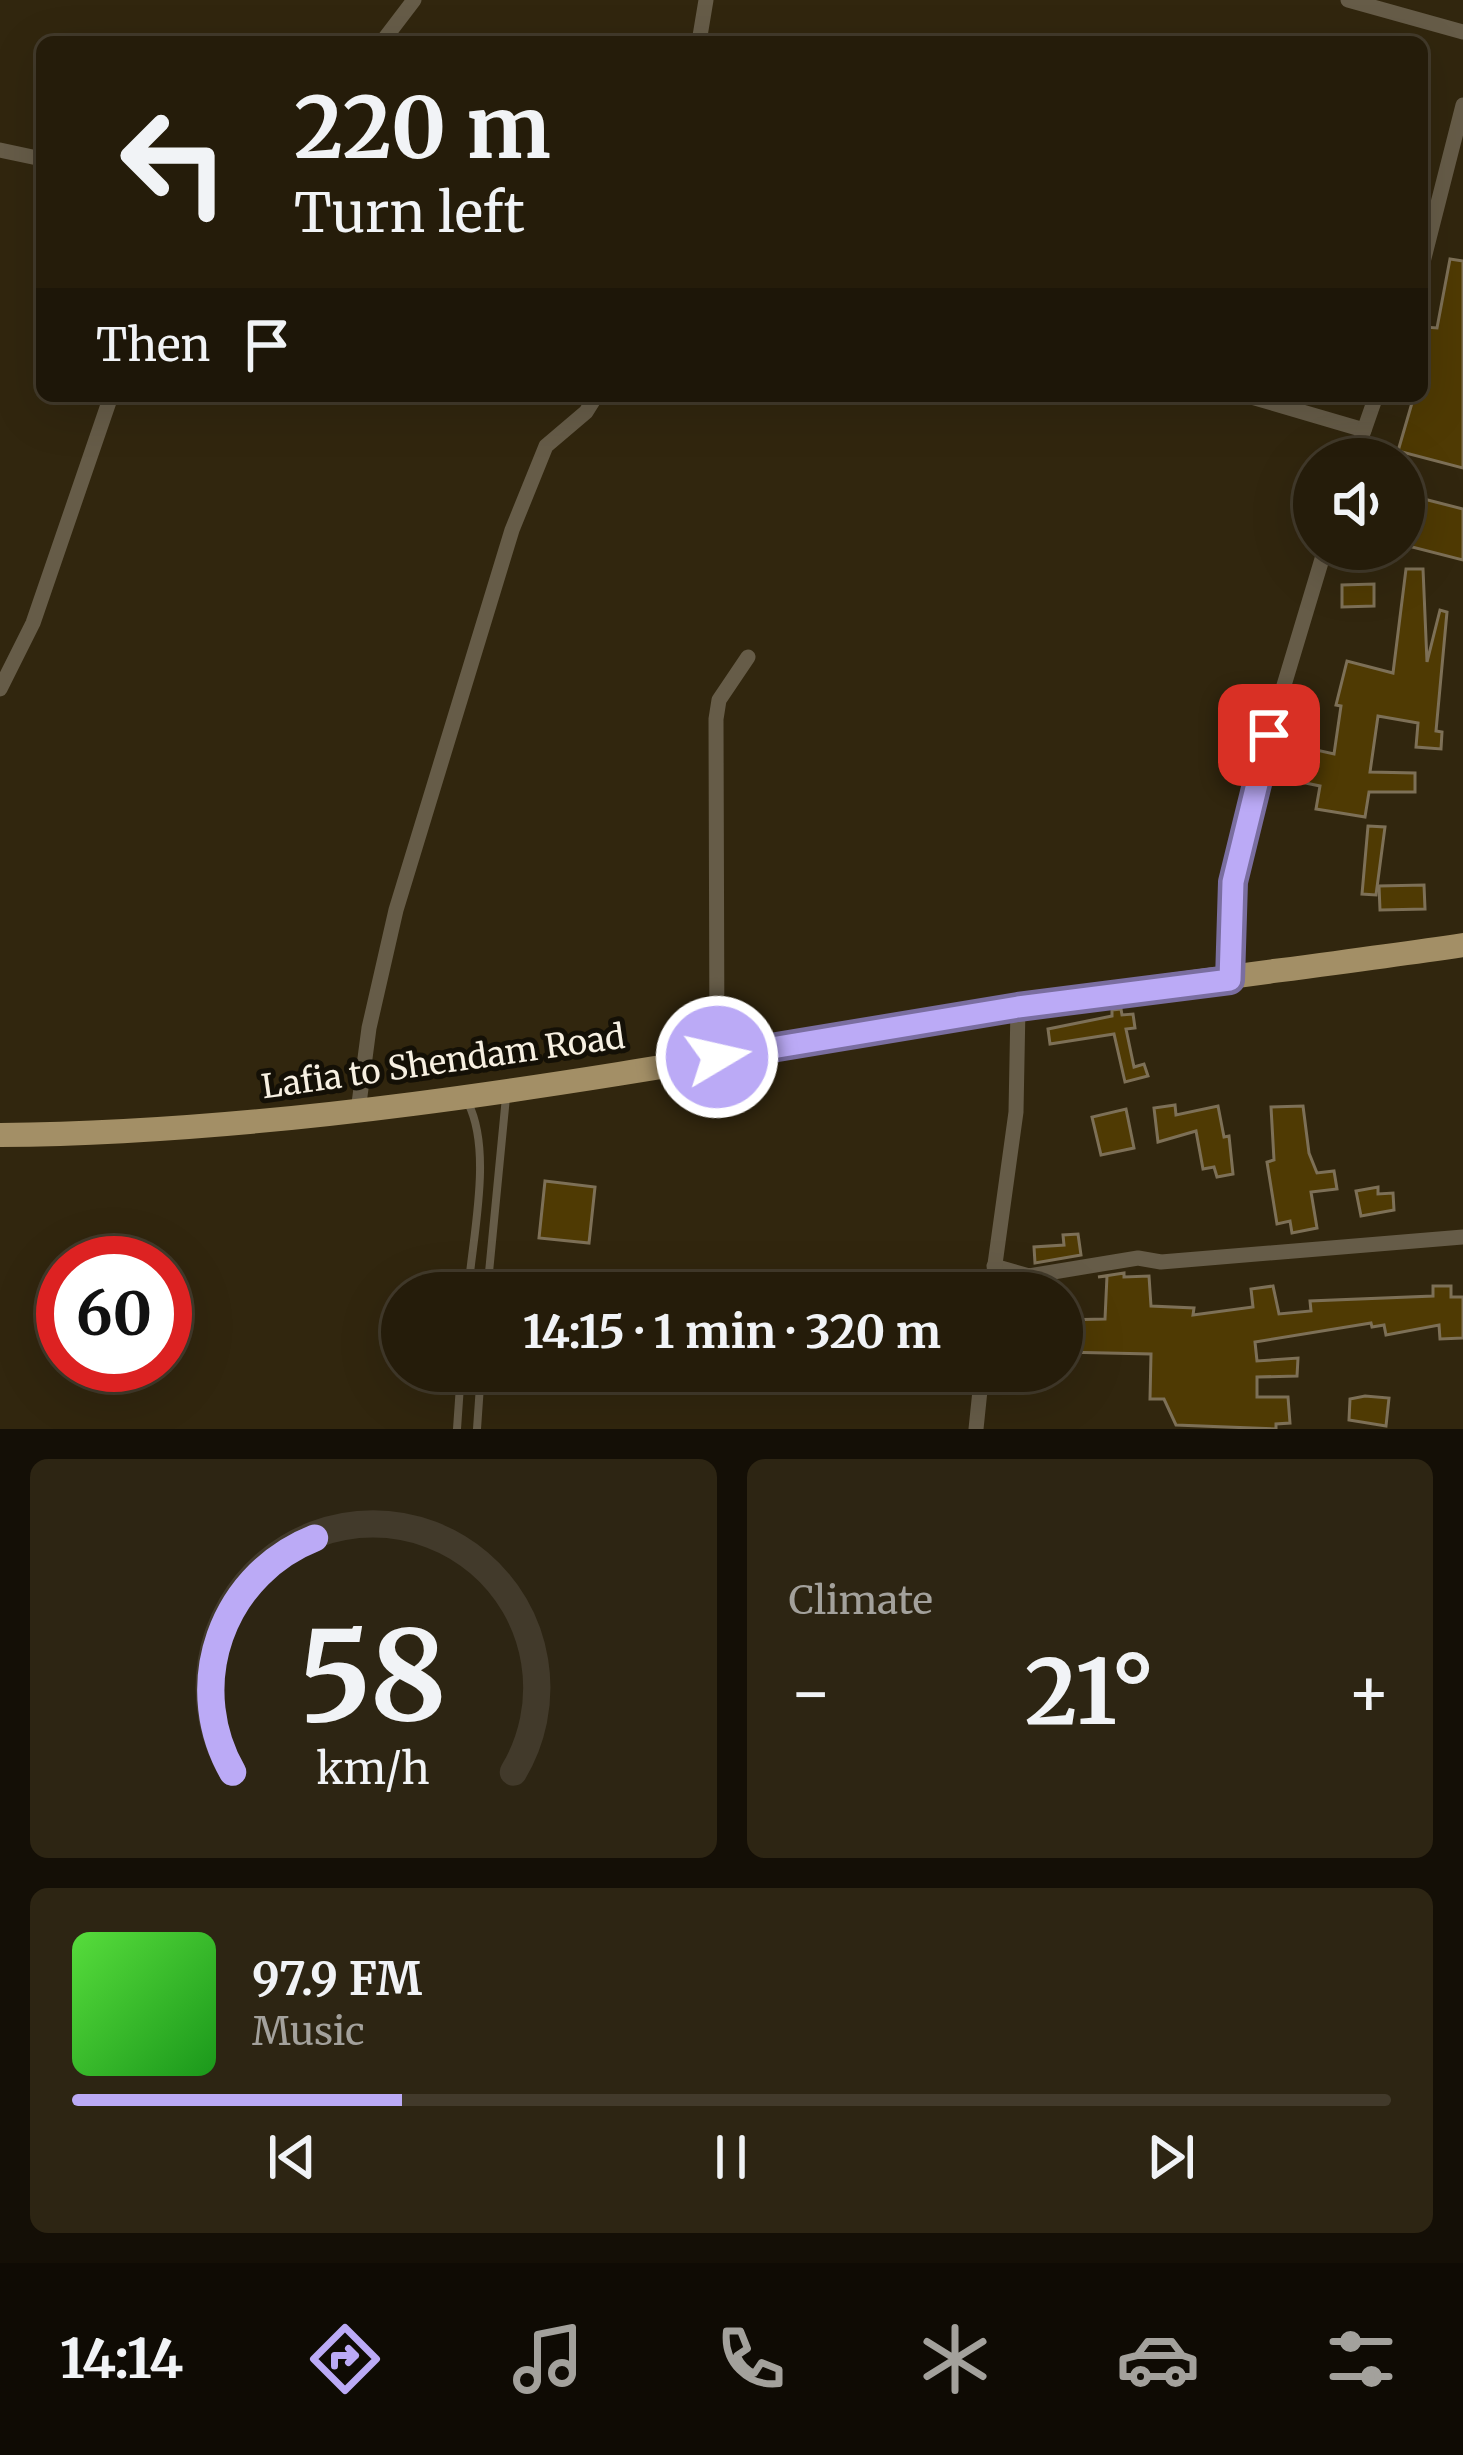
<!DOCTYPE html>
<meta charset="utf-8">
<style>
:root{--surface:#251c0a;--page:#2d2513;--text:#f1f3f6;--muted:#a3a19c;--line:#423a2b;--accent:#bbaaf6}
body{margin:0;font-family:Merriweather,serif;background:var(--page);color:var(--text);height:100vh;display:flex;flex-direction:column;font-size:45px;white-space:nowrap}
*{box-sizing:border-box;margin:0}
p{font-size:39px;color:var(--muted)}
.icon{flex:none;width:66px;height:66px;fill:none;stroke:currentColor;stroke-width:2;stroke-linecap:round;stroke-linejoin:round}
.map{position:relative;height:1429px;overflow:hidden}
.details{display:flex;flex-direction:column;gap:30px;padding:30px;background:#140f06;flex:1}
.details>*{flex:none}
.banner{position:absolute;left:36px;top:36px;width:1392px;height:366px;border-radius:18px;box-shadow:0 12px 48px #0002,0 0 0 3px var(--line);background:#251c0a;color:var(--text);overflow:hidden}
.tools{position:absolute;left:1293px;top:438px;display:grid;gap:24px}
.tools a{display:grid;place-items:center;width:132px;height:132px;border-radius:50%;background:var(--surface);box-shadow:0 12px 48px #0002,0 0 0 3px var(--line);font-size:60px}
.speed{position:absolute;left:36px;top:1236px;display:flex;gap:24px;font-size:60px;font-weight:700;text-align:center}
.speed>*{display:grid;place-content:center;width:156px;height:156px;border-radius:50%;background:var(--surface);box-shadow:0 12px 48px #0002,0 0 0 3px var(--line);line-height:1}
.speed .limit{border:18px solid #d22;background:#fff;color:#111}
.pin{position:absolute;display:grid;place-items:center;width:102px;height:102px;color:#fff;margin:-51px;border-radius:24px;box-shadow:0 6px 18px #0006}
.me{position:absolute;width:132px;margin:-66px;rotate:81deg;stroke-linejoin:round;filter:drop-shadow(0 0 9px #0008)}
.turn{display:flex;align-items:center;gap:42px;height:252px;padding:0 60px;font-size:54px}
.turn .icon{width:156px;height:156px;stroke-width:2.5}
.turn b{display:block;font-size:84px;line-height:102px}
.then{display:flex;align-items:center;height:114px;padding:0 60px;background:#0003;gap:24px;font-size:45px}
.big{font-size:90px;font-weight:700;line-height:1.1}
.details .card{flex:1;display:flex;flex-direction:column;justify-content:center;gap:18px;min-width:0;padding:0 42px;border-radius:18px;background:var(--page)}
.details .dial{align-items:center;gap:0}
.dial svg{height:312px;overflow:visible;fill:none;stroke:var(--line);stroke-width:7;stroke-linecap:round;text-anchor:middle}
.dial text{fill:var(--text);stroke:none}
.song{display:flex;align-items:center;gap:36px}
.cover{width:144px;height:144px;border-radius:18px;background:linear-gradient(135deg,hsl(110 70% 55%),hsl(120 70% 35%))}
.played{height:12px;border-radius:6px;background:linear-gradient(90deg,var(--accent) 25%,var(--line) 25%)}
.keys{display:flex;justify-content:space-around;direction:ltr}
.heat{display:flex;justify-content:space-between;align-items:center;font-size:66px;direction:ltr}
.details .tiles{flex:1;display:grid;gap:30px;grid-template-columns:1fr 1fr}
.card:last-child{grid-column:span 2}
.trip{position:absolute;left:381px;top:1272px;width:702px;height:120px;border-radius:60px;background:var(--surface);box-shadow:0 12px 48px #0002,0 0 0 3px var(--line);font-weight:700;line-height:120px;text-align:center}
.tabs{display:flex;height:192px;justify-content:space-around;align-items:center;background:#0f0b04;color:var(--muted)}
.tabs .icon{width:84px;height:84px}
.tabs .selected{color:var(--accent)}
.tabs b{font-size:54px;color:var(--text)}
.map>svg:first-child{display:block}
</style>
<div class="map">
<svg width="1463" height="1429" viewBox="0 0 1463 1429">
<rect width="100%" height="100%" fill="#31260e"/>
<g fill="#4f3a03" stroke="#7d7057" stroke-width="3">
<path d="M1450,259L1463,261V468L1398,451L1414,396H1422V375L1429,359L1422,358L1425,327L1437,328Z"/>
<path d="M1420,498L1463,509V560L1408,546Z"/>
<path d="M1406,569H1423L1427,662L1440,610L1447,612L1436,731L1442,732L1441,749L1416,747L1418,723L1378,716L1370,772L1415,773V792H1369L1365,817L1316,809L1320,786L1296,781L1303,747L1334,754L1341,706L1336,705L1347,661L1393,673Z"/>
<path d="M1374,584V606L1342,607V585Z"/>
<path d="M1368,826L1385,827L1376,895L1362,894Z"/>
<path d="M1424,885L1425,909L1380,910L1379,886Z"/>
<path d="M1121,1009L1122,1015L1133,1014L1135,1028L1126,1029L1134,1067L1144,1064L1148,1076L1125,1082L1114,1034L1050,1044L1048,1029L1112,1016V1010Z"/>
<path d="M1175,1105L1176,1115L1218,1106L1224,1137L1229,1136L1233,1174L1217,1177L1214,1167L1203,1169L1196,1131L1158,1142L1154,1108Z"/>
<path d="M1303,1106L1309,1153L1317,1173L1334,1171L1337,1189L1311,1192L1317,1228L1292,1233L1290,1221L1277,1224L1267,1162L1274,1160L1271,1107Z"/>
<path d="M1126,1109L1134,1148L1101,1155L1092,1117Z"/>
<path d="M545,1181L595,1187L589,1243L539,1238Z"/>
<path d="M1378,1187V1194L1393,1193L1394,1210L1361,1216L1356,1191Z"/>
<path d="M1078,1234L1081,1255L1035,1263L1034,1247L1064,1245L1063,1235Z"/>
<path d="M1124,1273V1277L1149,1276L1151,1306L1194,1308L1193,1315L1253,1307L1251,1289L1273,1286L1279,1314L1311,1311L1310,1301L1433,1296V1286H1451V1297H1463V1338L1440,1339L1439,1325L1386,1335L1384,1325L1372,1327L1371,1323L1255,1342L1257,1361L1298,1358L1297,1376L1257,1377V1397H1288L1290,1423L1276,1424V1429L1176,1425L1164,1399H1150L1151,1354L1062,1352V1320L1105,1319L1107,1276L1098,1277Z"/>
<path d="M1365,1396L1389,1398L1386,1426L1349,1420L1350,1399Z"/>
</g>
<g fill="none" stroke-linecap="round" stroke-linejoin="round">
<g stroke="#665c48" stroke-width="8">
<path d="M468,1293C472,1238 493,1152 468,1103"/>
<path d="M487,1293L506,1097"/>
<path d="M457,1429L461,1371"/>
<path d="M477,1429L481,1371"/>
</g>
<g stroke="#665c48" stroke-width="15">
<path d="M1348,0L1463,32"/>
<path d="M382,42L414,0"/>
<path d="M699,42L706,0"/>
<path d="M0,150L42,159"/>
<path d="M1422,266L1463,105"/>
<path d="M1248,396L1364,430"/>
<path d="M1354,459L1376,396"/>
<path d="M0,689L33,623L111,396"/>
<path d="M1230,980L1233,882L1269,735L1325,549"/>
<path d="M717,1057L716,719L719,700L748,657"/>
<path d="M358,1111L369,1028L396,910L512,530L546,446L586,412L596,396"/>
<path d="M994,1266L1029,1276L1138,1258L1161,1262L1463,1237"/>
<path d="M991,1293L1016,1112L1018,1007"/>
<path d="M976,1429L982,1371"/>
</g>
<path stroke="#a38f66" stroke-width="24" d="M0,1135C341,1132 679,1062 1015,1008C1163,984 1314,967 1463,945"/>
</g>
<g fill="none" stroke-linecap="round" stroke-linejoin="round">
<defs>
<path id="route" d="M717,1057L1018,1007L1230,980L1233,882L1269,735"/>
</defs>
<use href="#route" stroke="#7a6ea0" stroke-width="30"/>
<use href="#route" stroke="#bbaaf6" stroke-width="21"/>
</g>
<g text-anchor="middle" stroke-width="10" stroke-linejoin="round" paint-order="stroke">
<g font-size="33" fill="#f7f0e2" stroke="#141006">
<text transform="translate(443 1061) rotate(-8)" y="12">Lafia to Shendam Road</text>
</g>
</g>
</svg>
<div class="tools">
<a><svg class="icon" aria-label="sound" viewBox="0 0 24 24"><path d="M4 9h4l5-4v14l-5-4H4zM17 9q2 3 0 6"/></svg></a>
</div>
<div class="speed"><div class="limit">60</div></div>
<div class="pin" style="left:1269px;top:735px;background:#d93025"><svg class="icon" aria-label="arrive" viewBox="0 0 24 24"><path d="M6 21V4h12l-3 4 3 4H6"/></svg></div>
<svg class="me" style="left:717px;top:1057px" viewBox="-20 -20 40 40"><circle r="17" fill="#bbaaf6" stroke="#fff" stroke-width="3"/><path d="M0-11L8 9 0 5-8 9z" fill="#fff"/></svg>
<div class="trip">14:15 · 1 min · 320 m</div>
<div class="banner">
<div class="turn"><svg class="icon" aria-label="left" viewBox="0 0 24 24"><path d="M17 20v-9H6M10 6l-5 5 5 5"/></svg><div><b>220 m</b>Turn left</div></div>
<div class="then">Then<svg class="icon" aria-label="arrive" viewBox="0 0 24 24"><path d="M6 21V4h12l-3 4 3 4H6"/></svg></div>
</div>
</div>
<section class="details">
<div class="tiles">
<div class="card dial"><svg viewBox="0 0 100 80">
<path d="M14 69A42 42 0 1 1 86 69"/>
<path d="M14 69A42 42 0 0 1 35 9" stroke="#bbaaf6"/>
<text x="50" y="56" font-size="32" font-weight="700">58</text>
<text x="50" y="72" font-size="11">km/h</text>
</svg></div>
<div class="card"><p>Climate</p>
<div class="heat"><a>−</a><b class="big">21°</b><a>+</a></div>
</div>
<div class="card">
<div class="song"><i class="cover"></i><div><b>97.9 FM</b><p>Music</p></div></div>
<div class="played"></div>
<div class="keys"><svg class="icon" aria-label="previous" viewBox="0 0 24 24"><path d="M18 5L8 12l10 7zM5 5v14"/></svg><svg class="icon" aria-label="pause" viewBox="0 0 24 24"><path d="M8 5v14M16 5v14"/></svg><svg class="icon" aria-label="next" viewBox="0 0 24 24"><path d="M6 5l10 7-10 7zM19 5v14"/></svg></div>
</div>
</div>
</section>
<nav class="tabs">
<b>14:14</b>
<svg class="icon selected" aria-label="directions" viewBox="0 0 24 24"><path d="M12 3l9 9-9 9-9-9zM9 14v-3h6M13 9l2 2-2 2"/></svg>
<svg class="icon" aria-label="music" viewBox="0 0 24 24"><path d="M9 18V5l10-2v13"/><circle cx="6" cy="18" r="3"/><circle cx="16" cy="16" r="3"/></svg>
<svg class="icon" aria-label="phone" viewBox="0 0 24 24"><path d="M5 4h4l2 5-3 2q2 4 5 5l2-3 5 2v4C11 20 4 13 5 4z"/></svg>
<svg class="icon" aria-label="climate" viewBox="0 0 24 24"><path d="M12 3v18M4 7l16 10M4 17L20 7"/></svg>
<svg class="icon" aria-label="car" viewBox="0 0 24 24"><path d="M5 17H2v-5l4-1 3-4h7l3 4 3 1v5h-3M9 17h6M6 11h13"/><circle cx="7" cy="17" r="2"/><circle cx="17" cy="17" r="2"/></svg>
<svg class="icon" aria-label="filters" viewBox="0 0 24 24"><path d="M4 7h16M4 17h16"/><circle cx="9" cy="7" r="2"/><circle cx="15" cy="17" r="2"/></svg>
</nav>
